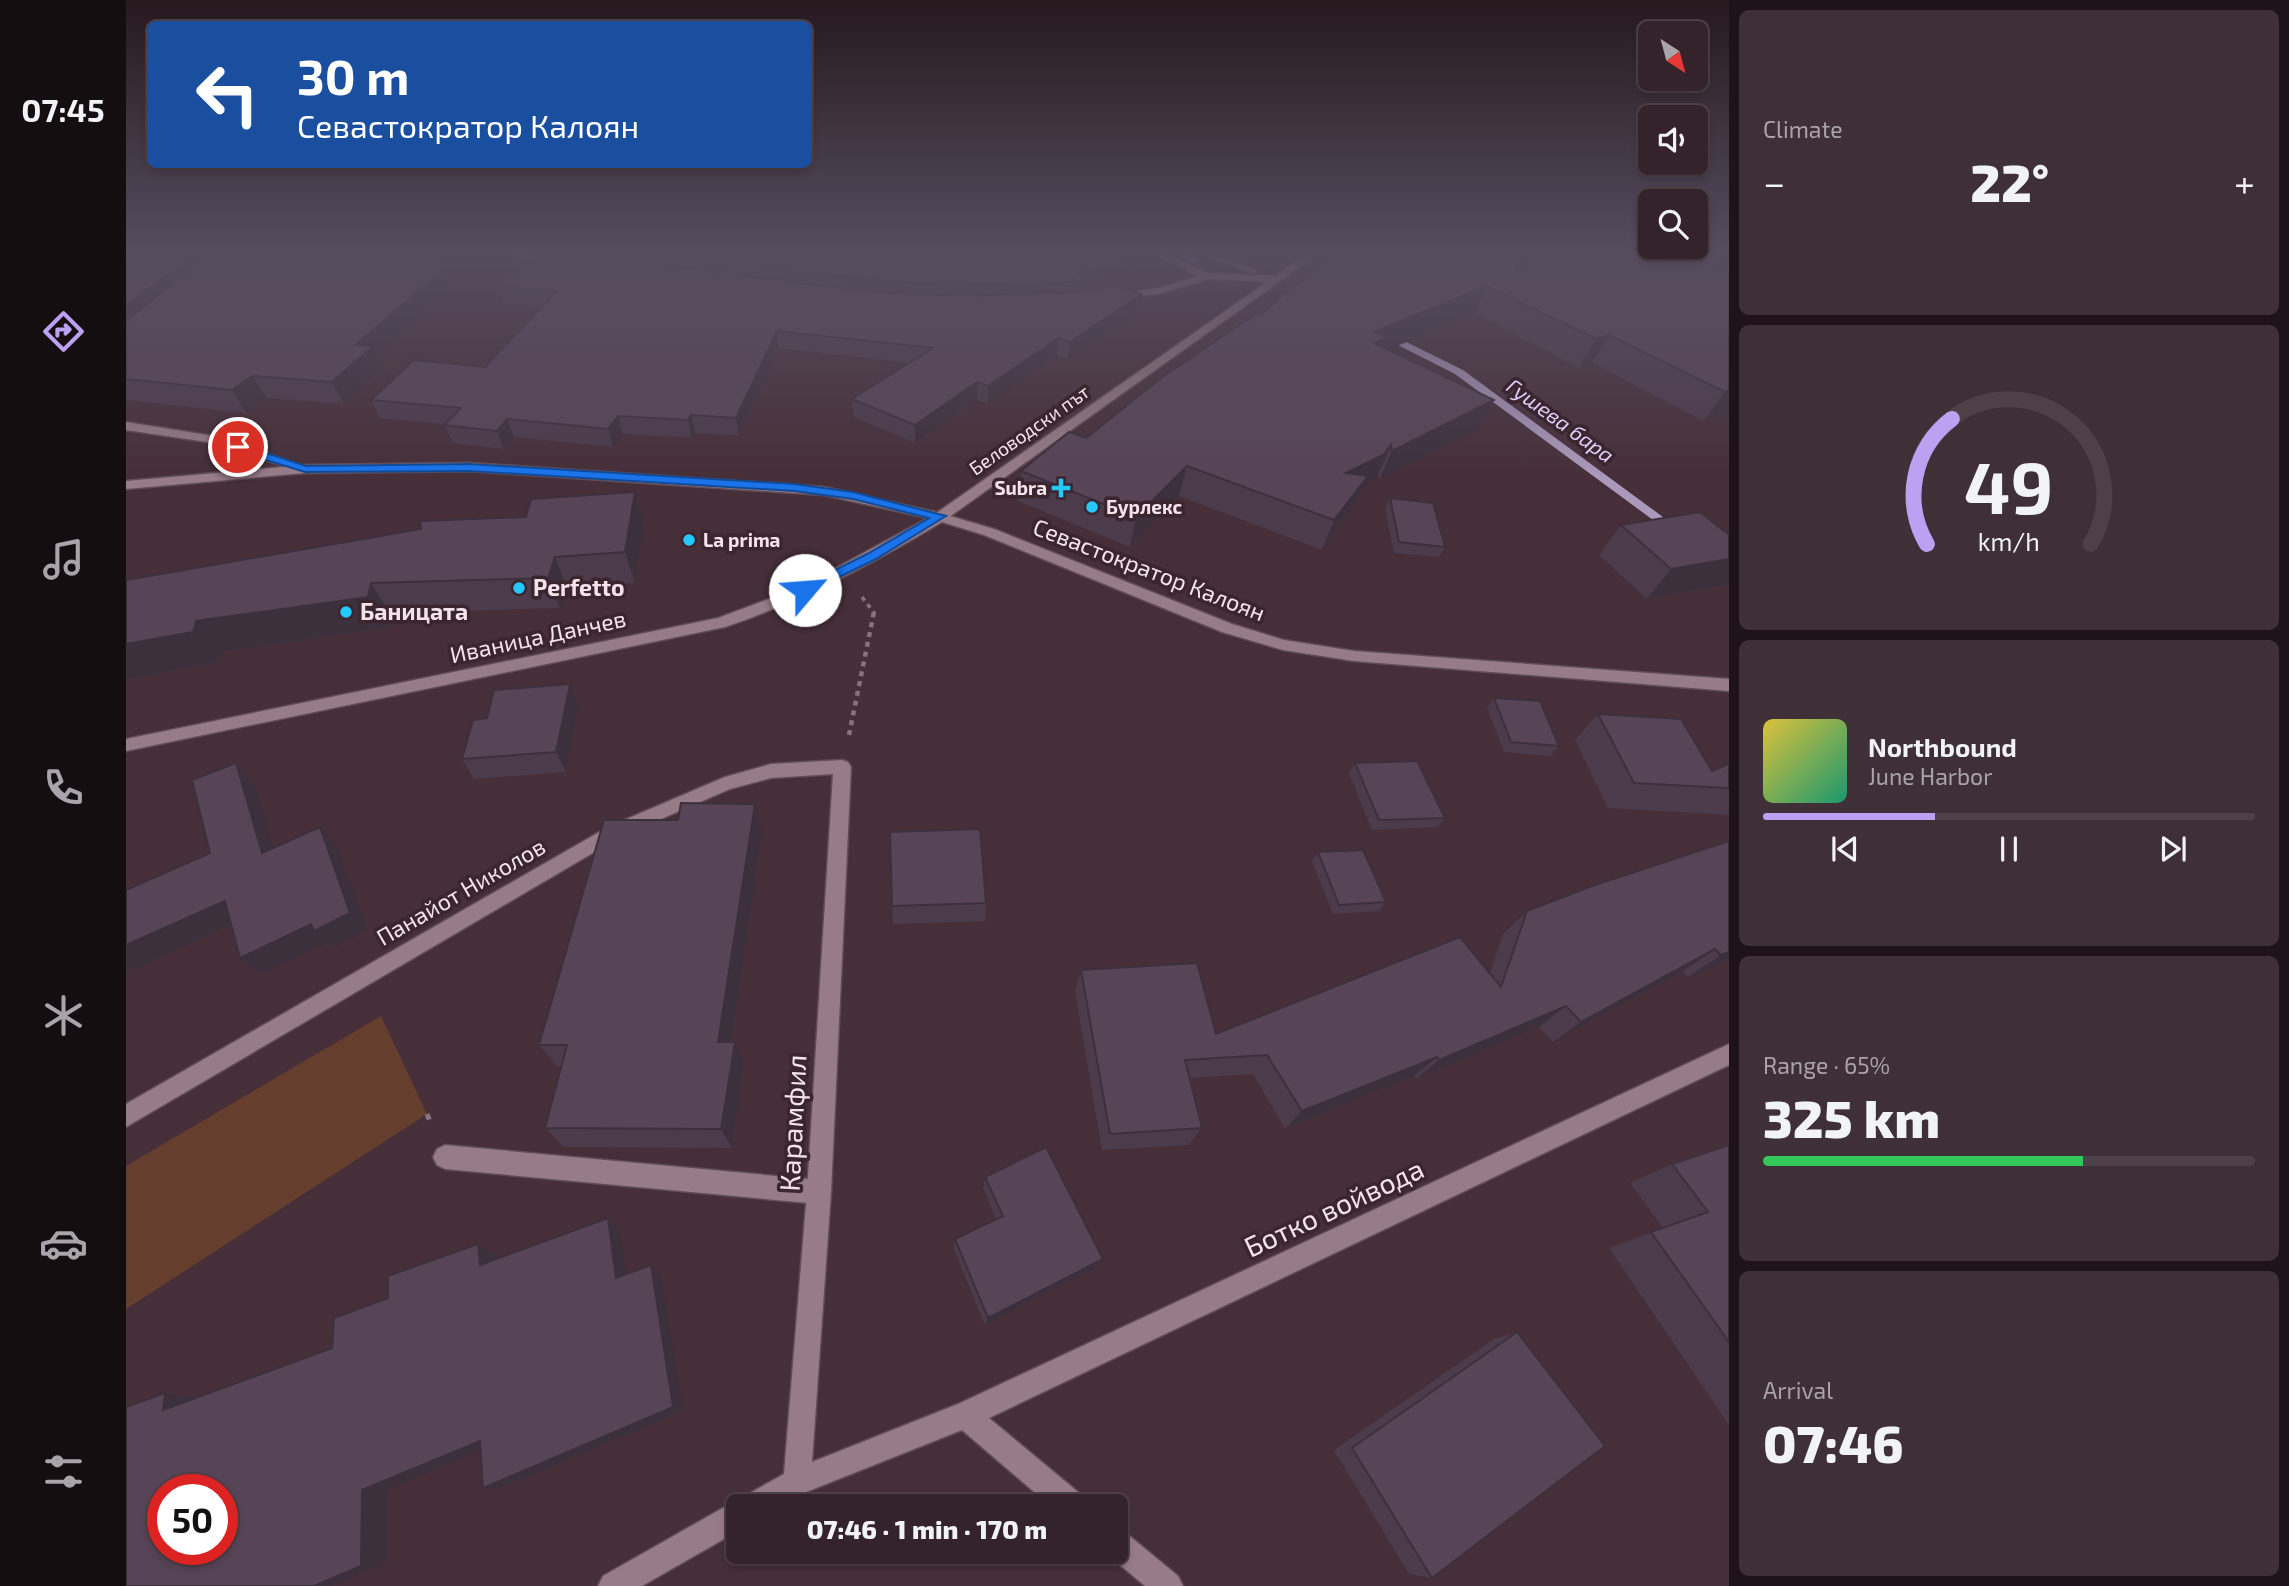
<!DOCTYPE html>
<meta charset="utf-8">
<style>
:root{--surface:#34232b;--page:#3f2f37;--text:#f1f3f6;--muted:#a9a4a9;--line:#4e4047;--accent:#bca0f2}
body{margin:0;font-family:"Exo 2",sans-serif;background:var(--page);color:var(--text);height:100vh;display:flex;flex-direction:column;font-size:26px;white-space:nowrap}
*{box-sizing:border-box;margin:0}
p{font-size:23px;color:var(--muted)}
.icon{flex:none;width:38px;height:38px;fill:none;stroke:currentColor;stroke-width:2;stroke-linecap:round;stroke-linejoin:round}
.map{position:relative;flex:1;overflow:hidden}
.side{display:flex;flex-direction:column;gap:10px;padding:10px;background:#1d1318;width:560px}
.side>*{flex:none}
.banner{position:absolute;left:21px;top:21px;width:665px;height:147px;border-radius:10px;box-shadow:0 4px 10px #0003,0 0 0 2px var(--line);background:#1a4fa0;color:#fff;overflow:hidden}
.needle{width:46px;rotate:144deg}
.buttons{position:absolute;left:1512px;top:21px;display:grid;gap:14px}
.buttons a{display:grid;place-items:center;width:70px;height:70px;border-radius:10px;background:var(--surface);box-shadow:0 4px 10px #0003,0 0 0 2px var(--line);font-size:35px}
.speed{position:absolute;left:21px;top:1474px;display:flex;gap:14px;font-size:35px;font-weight:700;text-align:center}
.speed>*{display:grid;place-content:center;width:91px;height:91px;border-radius:50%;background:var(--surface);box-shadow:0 4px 10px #0003,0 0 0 2px var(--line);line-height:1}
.speed .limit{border:10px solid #d22;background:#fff;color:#111}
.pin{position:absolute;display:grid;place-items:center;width:60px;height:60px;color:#fff;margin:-30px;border:4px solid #fff;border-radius:50%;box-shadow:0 2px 7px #0007}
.me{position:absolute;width:77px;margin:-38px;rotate:63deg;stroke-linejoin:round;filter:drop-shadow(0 0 5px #0008)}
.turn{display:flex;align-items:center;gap:24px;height:147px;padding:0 35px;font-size:32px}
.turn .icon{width:91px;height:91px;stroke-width:2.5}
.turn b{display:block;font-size:49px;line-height:60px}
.big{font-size:52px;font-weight:800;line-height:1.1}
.side .widget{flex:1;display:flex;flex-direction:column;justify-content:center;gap:10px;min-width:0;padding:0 24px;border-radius:10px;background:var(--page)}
.side .dial{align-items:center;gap:0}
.dial svg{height:182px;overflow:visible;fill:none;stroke:var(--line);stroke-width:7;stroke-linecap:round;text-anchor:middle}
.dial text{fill:var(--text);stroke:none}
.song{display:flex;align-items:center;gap:21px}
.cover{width:84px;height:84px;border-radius:10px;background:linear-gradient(135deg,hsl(50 70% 55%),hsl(160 70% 35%))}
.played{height:7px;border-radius:4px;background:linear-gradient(90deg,var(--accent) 35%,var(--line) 35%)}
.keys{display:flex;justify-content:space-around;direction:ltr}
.heat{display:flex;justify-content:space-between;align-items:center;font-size:38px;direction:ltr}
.charge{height:10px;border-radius:5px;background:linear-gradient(90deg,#34c759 65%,var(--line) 0)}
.trip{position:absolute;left:600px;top:1494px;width:402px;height:70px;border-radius:10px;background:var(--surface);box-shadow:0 4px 10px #0003,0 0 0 2px var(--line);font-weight:800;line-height:70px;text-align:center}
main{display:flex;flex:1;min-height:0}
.menu{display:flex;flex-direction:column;width:126px;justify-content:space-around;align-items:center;background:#150e11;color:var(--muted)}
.menu .icon{width:49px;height:49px}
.menu .selected{color:var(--accent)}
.menu b{font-size:32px;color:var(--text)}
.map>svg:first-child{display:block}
</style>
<main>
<nav class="menu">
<b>07:45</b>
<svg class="icon selected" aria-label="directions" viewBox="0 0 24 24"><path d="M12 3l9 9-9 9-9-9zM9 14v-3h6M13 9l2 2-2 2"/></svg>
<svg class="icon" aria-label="music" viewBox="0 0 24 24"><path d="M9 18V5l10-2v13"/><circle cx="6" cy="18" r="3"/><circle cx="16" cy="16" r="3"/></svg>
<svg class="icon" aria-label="phone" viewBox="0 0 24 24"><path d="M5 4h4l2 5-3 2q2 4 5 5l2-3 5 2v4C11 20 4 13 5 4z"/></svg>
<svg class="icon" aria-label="climate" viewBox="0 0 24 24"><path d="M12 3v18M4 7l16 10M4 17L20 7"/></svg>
<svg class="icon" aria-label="car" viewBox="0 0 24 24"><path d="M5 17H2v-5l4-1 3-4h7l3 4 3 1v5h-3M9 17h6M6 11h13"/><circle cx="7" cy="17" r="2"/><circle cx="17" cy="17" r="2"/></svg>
<svg class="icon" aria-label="filters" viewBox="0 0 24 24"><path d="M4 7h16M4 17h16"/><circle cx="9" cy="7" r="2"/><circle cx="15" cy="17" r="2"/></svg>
</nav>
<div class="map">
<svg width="1603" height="1586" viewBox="0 0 1603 1586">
<rect width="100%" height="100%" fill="#462f39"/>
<path fill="#663e2e" d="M255,1016L301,1114L0,1309V1166Z"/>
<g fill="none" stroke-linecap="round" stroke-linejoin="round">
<g fill="#ab99bc" fill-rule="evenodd">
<path d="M1053,254H1064L1075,260L1068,262Z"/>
<path d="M1256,333H1262L1337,370L1556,531L1550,535L1546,534L1329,374L1256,337Z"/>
</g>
<defs>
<path id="service" d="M319,1145L693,1180L701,1184L705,1192L701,1200L693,1204L319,1169L311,1165L307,1157L311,1149Z"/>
<g id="minor">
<path d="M374,254H399L439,261L434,264Z"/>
<path d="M1027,254H1039L1083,273L1151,276L1156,279L1151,282L1082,279L1033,294L987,299V295L1032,288L1072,276Z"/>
<path d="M1073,254H1086L1132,271L1124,273Z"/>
<path d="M1586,254H1598L1562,273L1554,271Z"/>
<path d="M0,422L94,437L185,469L179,473L88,443L0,430Z"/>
<path d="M716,760L722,762L725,767L705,1192L686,1462L832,1404L1603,1044V1065L863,1418L958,1497L962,1507H926L836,1430L680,1492L655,1507H612V1531L516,1586H472L477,1576L602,1505L615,1502L617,1497L658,1474L681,1192L707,774L645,778L604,789L494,837L0,1127V1104L482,827L599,777L645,764Z"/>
<path d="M990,1529L1000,1533L1052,1576L1057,1586H1019L980,1553L990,1552Z"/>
</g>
<path id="tertiary" d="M1181,254H1192L819,520H809V514Z"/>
<path id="secondary" d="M344,463L698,487L814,513L868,529L1106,624L1158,640L1228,651L1603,679V691L1228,661L1157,650L1096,632L858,535L816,522C746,564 676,601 599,627L0,751V739L592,618L675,587L802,518L698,495L344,471L179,473L0,489V481L179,465Z"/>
</defs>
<use href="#service" stroke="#604c55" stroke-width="3"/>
<use href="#minor" stroke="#604c55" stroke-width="3"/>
<use href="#tertiary" stroke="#604c55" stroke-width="3"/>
<use href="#secondary" stroke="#604c55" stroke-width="3"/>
<path stroke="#87737c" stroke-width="3.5" stroke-dasharray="4.5 4.5" stroke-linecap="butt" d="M736,597L749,614"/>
<path stroke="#87737c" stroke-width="4.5" stroke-dasharray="5 5" stroke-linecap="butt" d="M723,735L748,612"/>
<path stroke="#87737c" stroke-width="5" stroke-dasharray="6 6" stroke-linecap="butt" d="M301,1114L305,1124"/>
<use href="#service" fill="#977c87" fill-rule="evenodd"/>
<use href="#minor" fill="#977c87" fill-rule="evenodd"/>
<use href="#tertiary" fill="#977c87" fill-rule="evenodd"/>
<use href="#secondary" fill="#977c87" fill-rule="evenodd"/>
</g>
<g fill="#4b3b4b">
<path d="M0,254H317L325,291L251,356L257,368L218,404L140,398L120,413L0,400Z"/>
<path d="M418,254H1027L1025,265L967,284L966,290L1013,312L942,359L931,355L862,404L851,400L789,443L728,417L726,399L783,363L653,348L613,436L569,433L566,438L497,434L487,447L388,437L378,449L327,443L318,425L319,424L254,418L245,400L359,367L416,307L377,302L371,285Z"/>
<path d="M1421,254H1548L1544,261L1603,269V412L1578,421L1466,363L1453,368L1349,313L1261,350L1368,400L1353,429L1253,480L1252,474L1244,485L1236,489L1229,505L1196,550L1053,496L1004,547L892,501L895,471L960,438L1135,315L1390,269Z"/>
<path d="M509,492L518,523L509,583L441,588L434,608L264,613L261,628L96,652L93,662L0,680L400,517Z"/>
<path d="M1264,498L1319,547L1313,557L1268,553L1259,508Z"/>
<path d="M1495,525L1603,535V584L1602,585L1521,599L1473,555Z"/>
<path d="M1368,698L1433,746L1424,756L1378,752L1361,708Z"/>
<path d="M452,705L440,772L348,779L336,759L361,718Z"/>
<path d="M1472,714L1586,771L1603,764V815L1482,808L1449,740Z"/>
<path d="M1229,763L1319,818L1311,827L1246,830L1223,773Z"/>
<path d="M636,832L605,1042L618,1064L606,1148L438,1147L419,1128L435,1067H432L413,1045Z"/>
<path d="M1603,841V961L1562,977L1557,971L1427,1042L1413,1027L1290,1079L1288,1076L1159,1129L1127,1074L1064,1078L1076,1128L1063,1145L976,1150L949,991L955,970L1090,1034L1364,973L1377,934L1401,911Z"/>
<path d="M1192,852L1260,902L1253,911L1207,914L1186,862Z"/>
<path d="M860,903L859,921L767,924L766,906Z"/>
<path d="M1603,1145V1425L1483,1248L1537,1228L1504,1183L1546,1164Z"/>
<path d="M859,1177L977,1259L971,1268L859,1325L828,1249L829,1239L870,1219L857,1188Z"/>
<path d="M1391,1332L1306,1578L1283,1574L1208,1450L1368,1339Z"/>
</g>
<g fill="#3d303d">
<path d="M67,254H104L0,340V306Z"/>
<path d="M313,254H317L325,291L251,356L257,368L218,404L206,382L229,345Z"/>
<path d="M1015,254H1027L1025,265L967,284V280L951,274Z"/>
<path d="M1546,254H1548L1533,279L1541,257Z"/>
<path d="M1361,286L1349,313L1243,358L1248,332Z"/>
<path d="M1016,294L1013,312L942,359L944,342Z"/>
<path d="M651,331L653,348L613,436L610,418Z"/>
<path d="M1483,335L1466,363L1453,368L1470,339Z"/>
<path d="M933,338L931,355L862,404V386Z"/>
<path d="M127,376L140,398L120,413L106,390Z"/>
<path d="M851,382V400L789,443V425Z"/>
<path d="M1603,390V412L1578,421L1599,392Z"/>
<path d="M1368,400L1353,429L1253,480L1266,451Z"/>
<path d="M565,415L569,433L566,438L562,420Z"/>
<path d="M492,416L497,434L487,447L482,429Z"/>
<path d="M381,419L388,437L378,449L371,431Z"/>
<path d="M1265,445L1252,474L1244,485L1236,489L1229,505L1196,550L1208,520L1220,473Z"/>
<path d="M1061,466L1053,496L1004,547L1010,517Z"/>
<path d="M509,492L518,523L509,583L499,552Z"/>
<path d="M429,557L441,588L434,608L422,578Z"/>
<path d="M1603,559V584L1602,585L1521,599L1545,569Z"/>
<path d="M245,583L264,613L261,628L96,652L93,662L0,680V644L70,621Z"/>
<path d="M444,684L452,705L440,772L430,752Z"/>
<path d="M110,763L128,782L155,872L136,853Z"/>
<path d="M629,804L636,832L602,1064L592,1042Z"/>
<path d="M194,827L211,846L242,930L207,948L201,943L135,974L114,958Z"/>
<path d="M99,901L120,918L0,973V945Z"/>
<path d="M1589,949L1557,971L1427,1042L1455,1022Z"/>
<path d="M1603,952V961L1562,977L1595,955Z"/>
<path d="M1440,1006L1413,1027L1290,1079L1313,1060Z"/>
<path d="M609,1042L618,1064L606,1148L595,1129Z"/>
<path d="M1311,1057L1288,1076L1159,1129L1176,1111Z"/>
<path d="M482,1218L494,1228L502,1286L490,1278Z"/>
<path d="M352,1244L369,1253L371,1274L354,1265Z"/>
<path d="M977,1259L971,1268L859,1325L862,1318Z"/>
<path d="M525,1265L535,1274L557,1411L376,1488H357Z"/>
<path d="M39,1393L70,1397L69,1414L37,1410Z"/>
<path d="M354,1441L373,1443L261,1490V1563L206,1586H188L236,1490Z"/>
</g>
<g fill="#574557" stroke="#3d303d" stroke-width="2" fill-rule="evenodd">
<path d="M0,254H67L0,306Z"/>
<path d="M84,254H313L317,270L229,345L247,346L206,382L127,376L106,390L0,379V321Z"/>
<path d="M418,254H454L735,291L834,296L953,292L991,286L1016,294L944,342L933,338L862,386L851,382L789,425L726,399L807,348L651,331L610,418L565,415L562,420L492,416L482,429L381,419L371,431L318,425L335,408L245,400L288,360L359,367L430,292L371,285Z"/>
<path d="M530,254H1015L951,274L967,280L905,285L789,283L674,272Z"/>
<path d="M1215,254H1388L1390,269L1421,254H1546L1541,257L1543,261L1553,262L1564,257L1603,269V390L1599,392L1483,335L1470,339L1361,286L1248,332L1261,338L1248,343L1368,400L1266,451L1265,445L1257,455L1220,473L1242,476L1208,520L1061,466L1010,517L895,471L943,432L960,438L1035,378L1130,314L1135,315L1164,289Z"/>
<path d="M509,492L499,552L429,557L422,578L245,583L242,597L70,621L67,632L0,644V580L295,529L294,521L400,517L405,499Z"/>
<path d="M1264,498L1307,503L1319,547L1273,542Z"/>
<path d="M1574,512L1603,535V559L1545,569L1495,525Z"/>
<path d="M444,684L430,752L336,759L347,720L361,718L368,690Z"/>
<path d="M1368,698L1414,701L1433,746L1385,742Z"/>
<path d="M1472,714L1555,719L1586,771L1603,764V788L1508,783Z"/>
<path d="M1291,761L1319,818L1253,820L1229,763Z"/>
<path d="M110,763L136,853L194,827L224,913L188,931L185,924L114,958L99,901L0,945V890L84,853L66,780Z"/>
<path d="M555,803L629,804L592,1042H609L595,1129L419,1128L441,1045H413L478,820H552Z"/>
<path d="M854,829L860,903L766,906L764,832Z"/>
<path d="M1603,841V952L1595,955L1589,949L1455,1022L1440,1006L1313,1060L1311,1057L1176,1111L1141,1055L1059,1060L1076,1128L984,1134L955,970L1071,963L1090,1034L1334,937L1375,987L1401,911L1463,887Z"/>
<path d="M1237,850L1260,902L1213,905L1192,852Z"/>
<path d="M1603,1145V1342L1525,1232L1582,1212L1546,1164Z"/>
<path d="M920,1147L977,1259L862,1318L829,1239L877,1216L859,1177Z"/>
<path d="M482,1218L490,1278L525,1265L547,1407L357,1488L354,1441L236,1490L235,1566L188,1586H0V1407L39,1393L37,1410L206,1348L208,1318L262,1298V1276L352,1244L354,1265ZM37,1489H96V1549H37Z"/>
<path d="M1391,1332L1479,1446L1306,1578L1226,1448Z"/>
</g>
<linearGradient id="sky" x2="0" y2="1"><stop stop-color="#261a1f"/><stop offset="0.53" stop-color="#574d5f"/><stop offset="1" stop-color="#574d5f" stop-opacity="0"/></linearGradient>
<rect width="1603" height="476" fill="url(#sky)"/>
<path fill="#1a73e8" stroke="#114b97" stroke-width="2" d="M108,445H116L180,466L344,464L668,484L727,492L820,516L750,559L679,594L675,593V587L741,554L803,518L727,499L668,491L344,471L179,472L108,450Z"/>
<g fill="#24c9fe" stroke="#3b252f" stroke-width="2.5">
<path d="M931.5 477.5h7v7h7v7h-7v7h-7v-7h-7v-7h7z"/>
<circle cx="966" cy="507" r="7"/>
<circle cx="563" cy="540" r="7"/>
<circle cx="393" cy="588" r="7"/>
<circle cx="220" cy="612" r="7"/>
</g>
<g text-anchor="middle" stroke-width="7" stroke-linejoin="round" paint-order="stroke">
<g font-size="19" fill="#f4e4ea" stroke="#3b252f">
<text transform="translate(903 430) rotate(-35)" y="7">Беловодски път</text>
</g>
<g font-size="19" font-weight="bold" fill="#f4e4ea" stroke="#3b252f" text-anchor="start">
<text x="921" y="495" text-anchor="end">Subra</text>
<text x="980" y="514">Бурлекс</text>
<text x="577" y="547">La prima</text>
</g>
<g font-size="21" font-style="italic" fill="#dfcffb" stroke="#3b252f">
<text transform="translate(1434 421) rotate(36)" y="7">Гушева бара</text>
</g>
<g font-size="23" fill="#f4e4ea" stroke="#3b252f">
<text transform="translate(1023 570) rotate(21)" y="8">Севастократор Калоян</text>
<text transform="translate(412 637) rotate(-12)" y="8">Иваница Данчев</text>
<text transform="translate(335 892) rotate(-30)" y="8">Панайот Николов</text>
</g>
<g font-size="23" font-weight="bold" fill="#f4e4ea" stroke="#3b252f" text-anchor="start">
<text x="407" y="596">Perfetto</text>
<text x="234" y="620">Баницата</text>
</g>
<g font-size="28" fill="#f4e4ea" stroke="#3b252f">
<text transform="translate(667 1123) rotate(-87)" y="10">Карамфил</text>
<text transform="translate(1208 1208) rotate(-25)" y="10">Ботко войвода</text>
</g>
</g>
</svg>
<div class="buttons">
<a><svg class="needle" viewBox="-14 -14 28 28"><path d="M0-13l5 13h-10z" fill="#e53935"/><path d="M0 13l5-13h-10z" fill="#a9a4a9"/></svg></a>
<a><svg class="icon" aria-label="sound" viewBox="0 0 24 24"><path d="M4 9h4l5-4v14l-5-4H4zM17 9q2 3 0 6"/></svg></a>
<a><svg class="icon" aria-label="search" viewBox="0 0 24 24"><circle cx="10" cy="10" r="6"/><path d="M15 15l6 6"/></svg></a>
</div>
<div class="speed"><div class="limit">50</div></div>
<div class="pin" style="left:112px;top:447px;background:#d93025"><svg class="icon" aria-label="arrive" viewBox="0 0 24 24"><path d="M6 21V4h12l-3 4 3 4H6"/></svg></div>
<svg class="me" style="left:679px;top:590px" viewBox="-20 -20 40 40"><circle r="19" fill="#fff"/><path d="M0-13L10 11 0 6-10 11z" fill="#1a73e8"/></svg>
<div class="trip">07:46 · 1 min · 170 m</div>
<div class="banner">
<div class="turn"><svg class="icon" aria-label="left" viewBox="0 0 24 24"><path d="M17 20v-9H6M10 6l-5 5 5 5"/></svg><div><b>30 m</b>Севастократор Калоян</div></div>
</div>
</div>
<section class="side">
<div class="widget"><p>Climate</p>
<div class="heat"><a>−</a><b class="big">22°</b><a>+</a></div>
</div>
<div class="widget dial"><svg viewBox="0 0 100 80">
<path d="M14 69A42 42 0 1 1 86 69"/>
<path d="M14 69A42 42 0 0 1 25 14" stroke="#bca0f2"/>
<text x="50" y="56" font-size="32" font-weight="700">49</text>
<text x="50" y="72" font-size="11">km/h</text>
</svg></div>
<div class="widget">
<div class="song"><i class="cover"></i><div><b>Northbound</b><p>June Harbor</p></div></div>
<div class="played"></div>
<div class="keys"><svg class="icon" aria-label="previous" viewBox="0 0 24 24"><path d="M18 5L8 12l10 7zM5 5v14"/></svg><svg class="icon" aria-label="pause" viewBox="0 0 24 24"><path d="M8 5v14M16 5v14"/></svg><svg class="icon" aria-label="next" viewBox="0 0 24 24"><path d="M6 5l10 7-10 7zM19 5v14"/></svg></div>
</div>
<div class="widget"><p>Range · 65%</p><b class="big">325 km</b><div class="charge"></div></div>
<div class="widget"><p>Arrival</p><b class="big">07:46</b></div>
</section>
</main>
